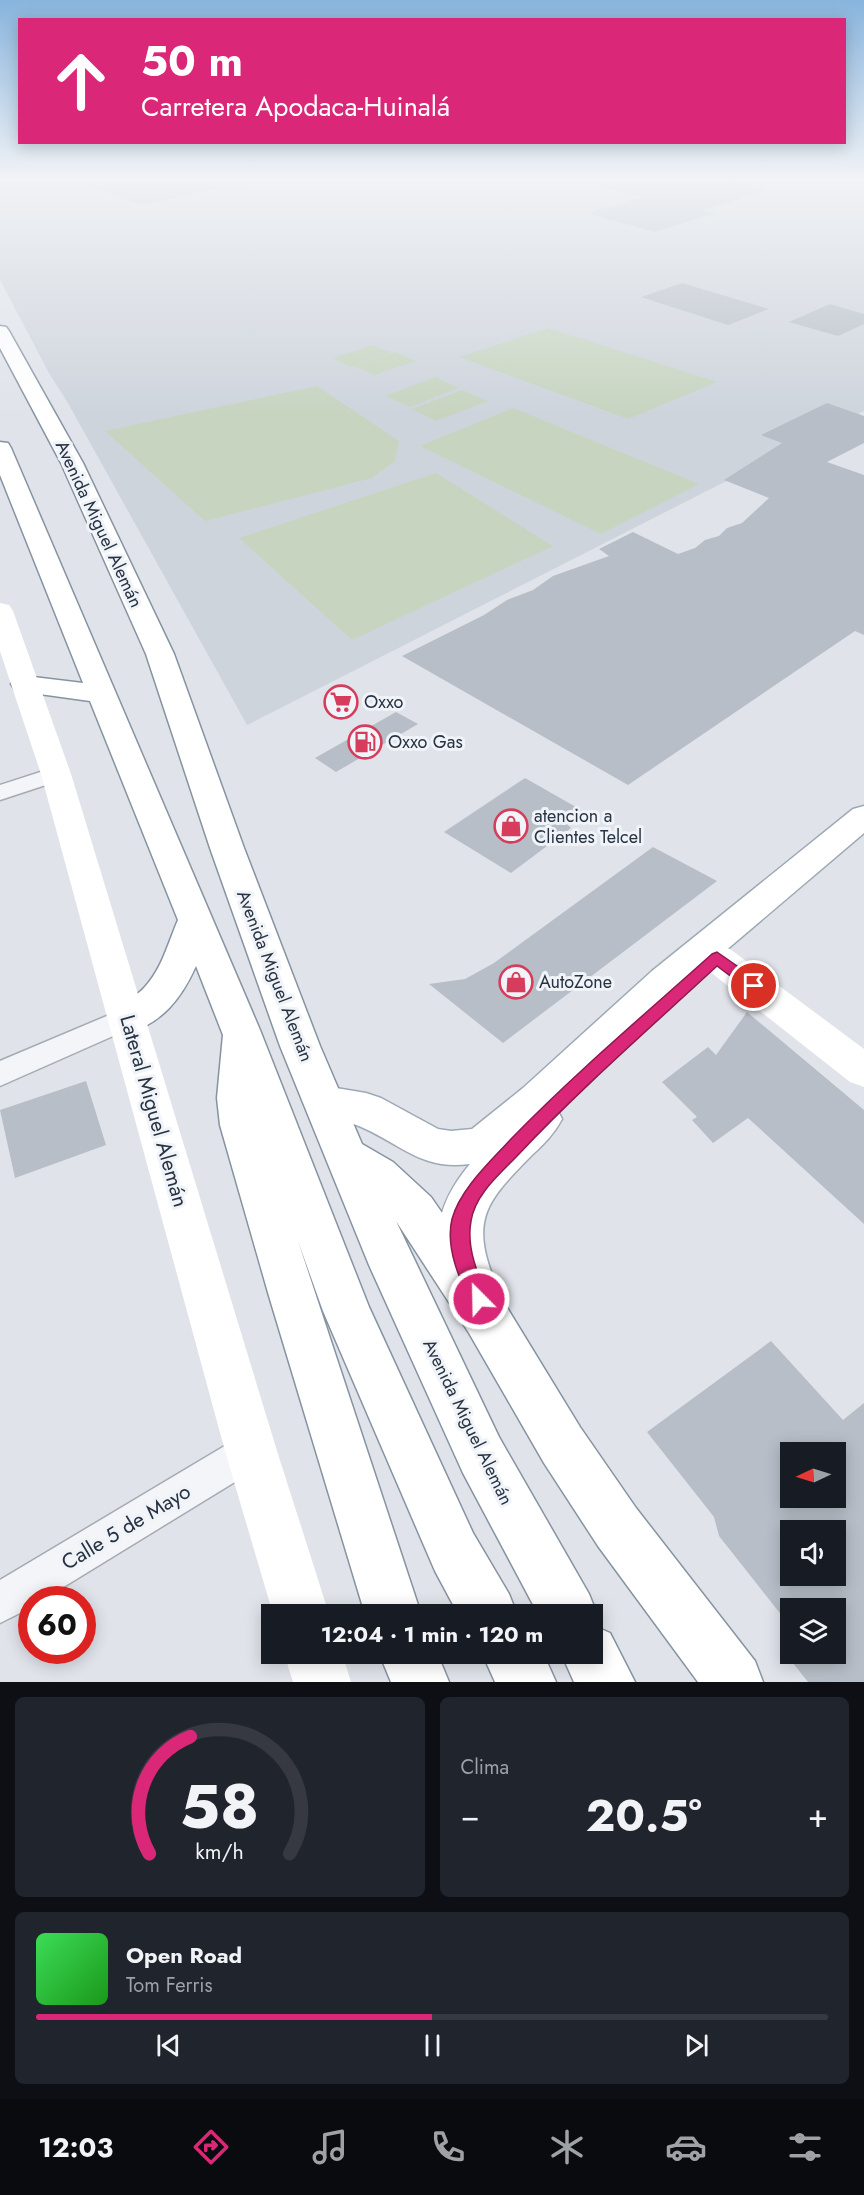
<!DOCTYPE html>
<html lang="es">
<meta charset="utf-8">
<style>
:root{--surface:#171b24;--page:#20242c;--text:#f1f3f6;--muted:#9ea1a6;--line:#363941;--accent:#db2777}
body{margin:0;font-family:Jost,sans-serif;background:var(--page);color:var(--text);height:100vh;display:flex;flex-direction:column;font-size:22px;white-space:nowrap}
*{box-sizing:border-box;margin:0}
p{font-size:20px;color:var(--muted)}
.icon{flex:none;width:33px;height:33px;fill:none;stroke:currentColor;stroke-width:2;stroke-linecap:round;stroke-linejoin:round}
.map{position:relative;height:1682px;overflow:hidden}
.side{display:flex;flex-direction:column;gap:15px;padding:15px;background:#0d0f14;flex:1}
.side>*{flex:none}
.banner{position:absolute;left:18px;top:18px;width:828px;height:126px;border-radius:0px;box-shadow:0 3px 15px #0003;background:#db2777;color:#fff;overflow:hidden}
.needle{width:39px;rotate:266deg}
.controls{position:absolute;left:780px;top:1442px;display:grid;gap:12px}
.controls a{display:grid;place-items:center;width:66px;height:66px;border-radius:0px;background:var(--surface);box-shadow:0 3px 15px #0003;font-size:30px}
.speed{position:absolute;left:18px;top:1586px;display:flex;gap:12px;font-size:30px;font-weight:700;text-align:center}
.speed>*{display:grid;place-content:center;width:78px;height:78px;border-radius:50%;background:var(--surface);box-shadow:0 3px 15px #0003;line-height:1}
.speed .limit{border:9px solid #d22;background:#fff;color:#111}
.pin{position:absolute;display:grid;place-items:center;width:51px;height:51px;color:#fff;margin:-26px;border:3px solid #fff;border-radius:50%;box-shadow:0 2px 6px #0007}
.me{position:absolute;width:66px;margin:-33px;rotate:337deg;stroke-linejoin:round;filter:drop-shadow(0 0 4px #0008)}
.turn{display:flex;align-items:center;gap:21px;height:126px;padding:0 24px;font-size:27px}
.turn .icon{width:78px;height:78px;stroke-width:2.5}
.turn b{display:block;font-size:42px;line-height:51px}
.big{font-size:45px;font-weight:700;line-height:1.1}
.side .tile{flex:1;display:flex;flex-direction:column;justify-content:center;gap:9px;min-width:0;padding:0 21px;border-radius:9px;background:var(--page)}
.side .dial{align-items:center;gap:0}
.dial svg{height:156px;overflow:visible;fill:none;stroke:var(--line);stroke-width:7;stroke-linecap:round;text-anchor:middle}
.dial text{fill:var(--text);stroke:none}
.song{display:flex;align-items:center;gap:18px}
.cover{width:72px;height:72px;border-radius:9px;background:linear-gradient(135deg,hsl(130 70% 55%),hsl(120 70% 35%))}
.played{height:6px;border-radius:3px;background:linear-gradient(90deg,var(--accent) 50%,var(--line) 50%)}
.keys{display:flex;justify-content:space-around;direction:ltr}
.heat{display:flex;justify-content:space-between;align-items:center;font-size:33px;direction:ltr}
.side .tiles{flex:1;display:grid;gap:15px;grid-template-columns:1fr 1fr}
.tile:last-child{grid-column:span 2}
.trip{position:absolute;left:261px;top:1604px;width:342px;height:60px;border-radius:0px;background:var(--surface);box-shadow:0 3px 15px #0003;font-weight:700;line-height:60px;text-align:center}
.menu{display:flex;height:96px;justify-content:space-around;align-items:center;background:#090b0e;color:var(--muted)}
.menu .icon{width:42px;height:42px}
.menu .selected{color:var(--accent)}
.menu b{font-size:27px;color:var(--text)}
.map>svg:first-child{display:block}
</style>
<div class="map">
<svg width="864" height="1682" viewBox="0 0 864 1682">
<rect width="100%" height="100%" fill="#e0e4ea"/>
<path fill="#ced4dc" d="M0,180H864V411L247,725L69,405L49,373L0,280Z"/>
<g fill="#c7d4c0">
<path d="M548,328L717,382L628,419L459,357Z"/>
<path d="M373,345L391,353L350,367L333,358Z"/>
<path d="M395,352L416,361L374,375L354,366Z"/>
<path d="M435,377L459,388L410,407L385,396Z"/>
<path d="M317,386L399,441L395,461L372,478L205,521L105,431Z"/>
<path d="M462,390L488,401L436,421L412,409Z"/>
<path d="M513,408L699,484L601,534L420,446Z"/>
<path d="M436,473L553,546L352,640L239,538Z"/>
</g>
<g fill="#b7bec7" fill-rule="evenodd">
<path d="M79,180H216L217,189L141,205L78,182Z"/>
<path d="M605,180H726L768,190L704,210L716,213L655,232L590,214H593L589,213L642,197L604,188Z"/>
<path d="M682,283L769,309L728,325L641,297Z"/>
<path d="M830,304L864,314V324L838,336L789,322Z"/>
<path d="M827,403L864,416V443L827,462L864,475V635L855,631L628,785L402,656L484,615L507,600L533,590L553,576L609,556L599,549L633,532L678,554L695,548L705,540L719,536L727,528L742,523L769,498L724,480L782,443L761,435Z"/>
<path d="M396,712L418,724L336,772L315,758Z"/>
<path d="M525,778L583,811L567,824L571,828L511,873L444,832Z"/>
<path d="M653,847L717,881L503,1043L429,984L465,979L494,963Z"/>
<path d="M747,1012L864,1110V1224L748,1118L713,1143L692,1120L697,1117L662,1082L708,1047L716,1055Z"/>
<path d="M86,1081L106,1145L15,1178L0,1110Z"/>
<path d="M771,1341L843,1420L864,1403V1682H808L785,1653H836V1608H790V1626L719,1536L714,1517L647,1432ZM790,1452H836V1497H790ZM790,1530H836V1575H790Z"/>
</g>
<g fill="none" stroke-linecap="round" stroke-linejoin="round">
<defs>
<g id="street">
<path d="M56,767L64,769L67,774L64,779L0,800V785Z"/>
<path d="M128,1007L138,1011L142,1018L138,1025L0,1086V1061Z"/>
<path d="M251,1432L264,1438L270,1451L264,1464L44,1599H32V1607L0,1623V1580L238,1438Z"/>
</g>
<path id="primary" d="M864,806V833L678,991L556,1107L562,1119C554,1134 544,1144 532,1155C488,1200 469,1218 495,1282L488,1297L472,1303L456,1297C432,1244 431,1211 470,1164C421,1171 400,1143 359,1126C344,1120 325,1120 310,1115L304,1103L310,1091L324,1086L366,1093L381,1098L438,1129L451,1131L472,1129L523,1088L652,971L853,809Z"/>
<g id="highway">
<path d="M0,326L6,327L9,331L83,463L174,654L244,848L320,1046L362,1144L393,1162L431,1197L503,1301L580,1427L636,1508L755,1661L763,1682H698L598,1546L544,1463L469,1333L396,1221L499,1437L589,1594L597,1614L592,1625V1614H538L463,1473L369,1265L280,1046L210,848L146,654L61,463L0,348Z"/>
<path d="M0,442L8,443L11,448L260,1030L369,1307L473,1533L509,1594L517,1614H458L435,1571L323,1311L298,1241L421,1614H365L269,1296L220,1125L217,1098L223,1035L196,966C181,999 163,1022 128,1033L114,1028L109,1018C117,1003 133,1000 144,988C162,969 168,943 178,920L90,701L25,692L15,690L11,684L15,678L25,676L83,683L0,475Z"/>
<path d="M592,1625L610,1633L635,1682H574L561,1653H592Z"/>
<path d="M379,1653H437L449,1682H391Z"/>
<path d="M482,1653H543L556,1682H495Z"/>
</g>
</defs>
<use href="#street" stroke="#a5abb4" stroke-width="3"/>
<use href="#primary" stroke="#9ea9b6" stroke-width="3"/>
<use href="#highway" stroke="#8693a1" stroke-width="3"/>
<use href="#street" fill="#f3f5f8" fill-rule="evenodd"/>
<g fill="#fff" fill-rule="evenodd">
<path d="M0,603L9,605L13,611L71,774L277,1451L329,1614H273L225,1451L41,774L0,651Z"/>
<path d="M717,945L730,949L864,1049V1087L850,1082L704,967L699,958L704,949Z"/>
<path d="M284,1653H342L351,1682H293Z"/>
</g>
<use href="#primary" fill="#fff" fill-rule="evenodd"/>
<use href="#highway" fill="#fff" fill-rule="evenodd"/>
</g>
<linearGradient id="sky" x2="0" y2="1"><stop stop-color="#88b4dd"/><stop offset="0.43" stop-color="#f1f3f6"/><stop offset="1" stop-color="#f1f3f6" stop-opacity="0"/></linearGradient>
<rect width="864" height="415" fill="url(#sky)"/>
<path fill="#db2777" stroke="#8e194d" stroke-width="1.5" d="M717,952L760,982L762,986L760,990H749L717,966C650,1028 581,1088 518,1155C501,1173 475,1194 471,1221C466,1248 478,1275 489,1299L486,1306L479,1308L472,1306C460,1280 445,1248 452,1219C460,1189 491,1161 511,1139C574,1074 644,1015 712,954Z"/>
<defs>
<symbol id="supermarket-ring" viewBox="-11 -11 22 22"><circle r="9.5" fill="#f0f3f7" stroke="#d63d5d" stroke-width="1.5"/><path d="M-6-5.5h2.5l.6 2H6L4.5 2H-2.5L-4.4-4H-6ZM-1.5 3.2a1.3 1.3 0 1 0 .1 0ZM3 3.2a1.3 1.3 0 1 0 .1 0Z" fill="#d63d5d"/></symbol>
<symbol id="fuel-ring" viewBox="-11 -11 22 22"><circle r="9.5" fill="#f0f3f7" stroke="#d63d5d" stroke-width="1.5"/><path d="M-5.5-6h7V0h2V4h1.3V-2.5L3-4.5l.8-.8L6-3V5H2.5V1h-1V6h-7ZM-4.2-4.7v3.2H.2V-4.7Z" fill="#d63d5d"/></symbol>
<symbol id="shop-ring" viewBox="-11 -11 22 22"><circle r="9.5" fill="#f0f3f7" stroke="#d63d5d" stroke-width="1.5"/><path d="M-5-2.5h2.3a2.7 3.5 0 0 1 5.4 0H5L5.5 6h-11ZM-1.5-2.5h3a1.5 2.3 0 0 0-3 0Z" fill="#d63d5d"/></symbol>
</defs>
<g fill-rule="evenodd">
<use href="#supermarket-ring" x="322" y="683" width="38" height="38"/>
<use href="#fuel-ring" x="346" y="723" width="38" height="38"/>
<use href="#shop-ring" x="492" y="807" width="38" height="38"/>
<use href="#shop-ring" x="497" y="963" width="38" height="38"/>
</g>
<g text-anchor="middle" stroke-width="6" stroke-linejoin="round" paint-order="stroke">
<g font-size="18" fill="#273342" stroke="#f0f3f7">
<text transform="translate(99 524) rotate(65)" y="6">Avenida Miguel Alemán</text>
<text transform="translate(275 976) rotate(69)" y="6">Avenida Miguel Alemán</text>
<text transform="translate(468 1422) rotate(64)" y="6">Avenida Miguel Alemán</text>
</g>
<g font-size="18" fill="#273342" stroke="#f0f3f7" text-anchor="start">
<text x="364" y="708">Oxxo</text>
<text x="388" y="748">Oxxo Gas</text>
<text x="534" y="822">atencion a<tspan x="534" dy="21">Clientes Telcel</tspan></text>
<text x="539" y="988">AutoZone</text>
</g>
<g font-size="21" fill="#273342" stroke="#f0f3f7">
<text transform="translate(154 1111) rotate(74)" y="7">Lateral Miguel Alemán</text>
<text transform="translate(126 1527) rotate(-31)" y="7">Calle 5 de Mayo</text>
</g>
</g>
</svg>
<div class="controls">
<a><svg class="needle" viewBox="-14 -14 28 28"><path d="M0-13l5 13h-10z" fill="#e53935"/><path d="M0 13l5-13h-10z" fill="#9ea1a6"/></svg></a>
<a><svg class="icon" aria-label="sound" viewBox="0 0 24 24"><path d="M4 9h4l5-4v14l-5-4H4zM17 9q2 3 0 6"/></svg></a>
<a><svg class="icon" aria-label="layers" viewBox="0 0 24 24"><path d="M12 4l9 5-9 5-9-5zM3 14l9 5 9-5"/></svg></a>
</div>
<div class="speed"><div class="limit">60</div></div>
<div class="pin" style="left:754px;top:986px;background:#d93025"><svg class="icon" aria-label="arrive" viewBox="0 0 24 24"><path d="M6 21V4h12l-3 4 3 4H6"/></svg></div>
<svg class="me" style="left:479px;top:1299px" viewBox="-20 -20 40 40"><circle r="17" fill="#db2777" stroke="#fff" stroke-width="3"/><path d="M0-11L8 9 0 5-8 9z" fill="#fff"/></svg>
<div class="trip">12:04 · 1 min · 120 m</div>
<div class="banner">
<div class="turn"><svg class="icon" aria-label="ahead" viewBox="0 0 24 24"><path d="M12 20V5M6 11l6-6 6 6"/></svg><div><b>50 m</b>Carretera Apodaca-Huinalá</div></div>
</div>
</div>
<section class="side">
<div class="tiles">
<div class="tile dial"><svg viewBox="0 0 100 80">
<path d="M14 69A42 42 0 1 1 86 69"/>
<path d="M14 69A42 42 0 0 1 35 9" stroke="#db2777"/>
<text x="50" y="56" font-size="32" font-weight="700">58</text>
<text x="50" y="72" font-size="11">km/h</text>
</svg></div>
<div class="tile"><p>Clima</p>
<div class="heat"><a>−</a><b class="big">20.5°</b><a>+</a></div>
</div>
<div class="tile">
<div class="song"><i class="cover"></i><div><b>Open Road</b><p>Tom Ferris</p></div></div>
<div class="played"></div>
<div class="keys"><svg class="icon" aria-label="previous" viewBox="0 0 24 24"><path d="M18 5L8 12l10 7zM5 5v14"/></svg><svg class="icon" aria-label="pause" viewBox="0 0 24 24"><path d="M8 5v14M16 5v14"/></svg><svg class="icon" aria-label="next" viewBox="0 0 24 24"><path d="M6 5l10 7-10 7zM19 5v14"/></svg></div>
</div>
</div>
</section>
<nav class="menu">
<b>12:03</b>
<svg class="icon selected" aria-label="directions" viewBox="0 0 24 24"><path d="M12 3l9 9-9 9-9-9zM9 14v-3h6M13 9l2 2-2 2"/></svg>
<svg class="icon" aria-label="music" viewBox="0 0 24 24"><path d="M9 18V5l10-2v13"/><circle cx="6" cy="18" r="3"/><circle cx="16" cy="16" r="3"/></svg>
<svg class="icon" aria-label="phone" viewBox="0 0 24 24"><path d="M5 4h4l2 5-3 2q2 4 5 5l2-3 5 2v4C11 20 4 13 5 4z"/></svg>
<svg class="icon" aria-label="climate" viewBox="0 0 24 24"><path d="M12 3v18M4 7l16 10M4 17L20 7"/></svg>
<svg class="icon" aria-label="car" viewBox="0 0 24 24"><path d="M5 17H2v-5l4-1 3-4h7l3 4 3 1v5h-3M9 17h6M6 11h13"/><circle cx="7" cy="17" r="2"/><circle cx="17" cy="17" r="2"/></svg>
<svg class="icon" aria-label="filters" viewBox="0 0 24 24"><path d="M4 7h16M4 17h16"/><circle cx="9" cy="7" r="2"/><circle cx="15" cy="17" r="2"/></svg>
</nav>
